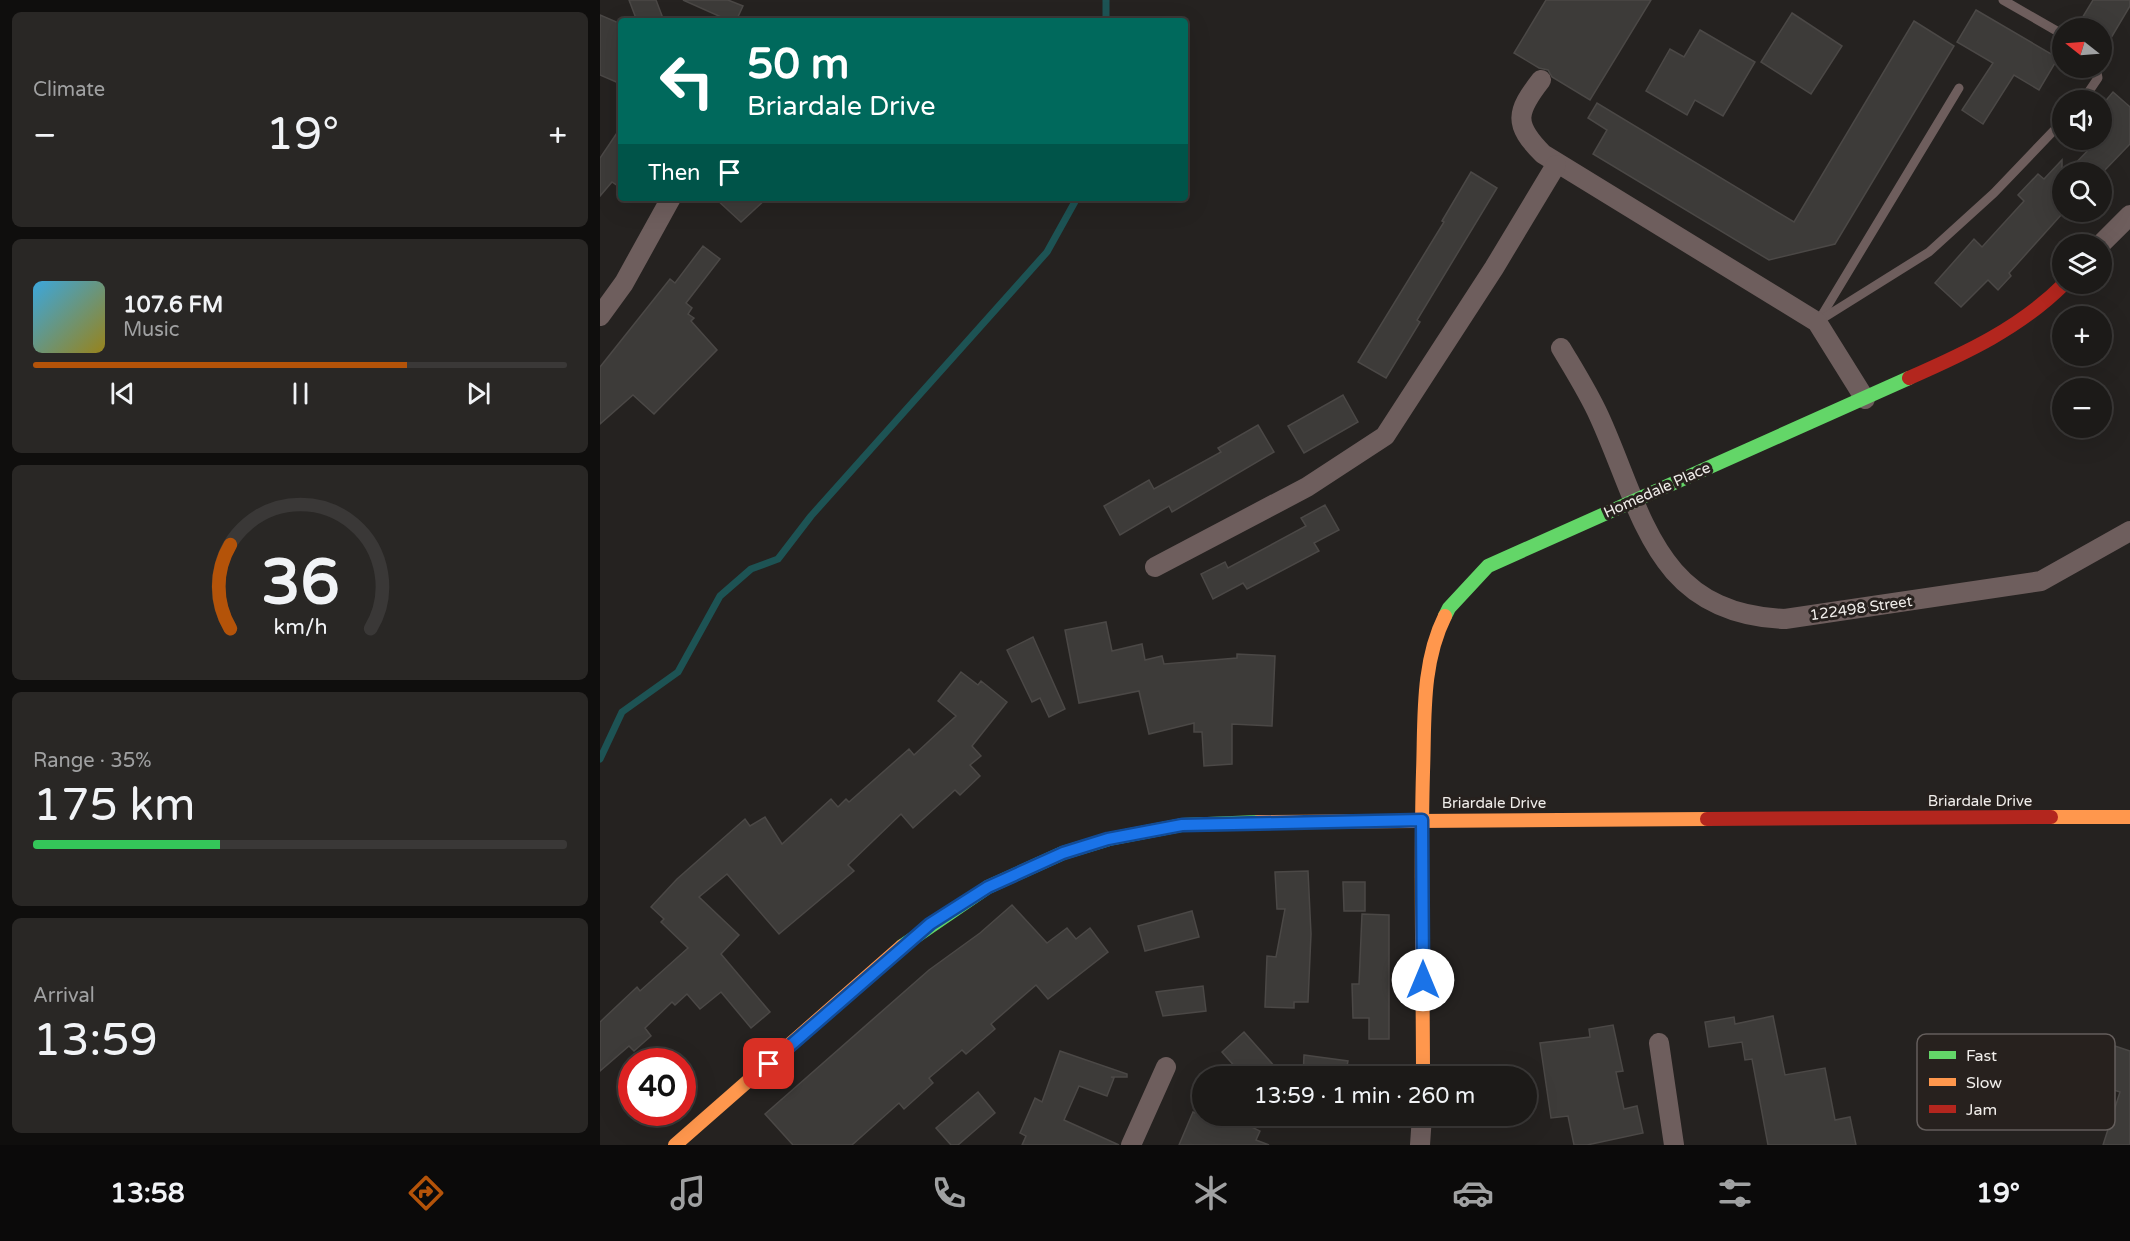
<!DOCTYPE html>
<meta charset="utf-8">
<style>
:root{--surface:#1c1a18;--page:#292725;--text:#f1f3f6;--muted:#a0a1a2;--line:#3a3837;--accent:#b45309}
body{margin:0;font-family:"Varela Round",sans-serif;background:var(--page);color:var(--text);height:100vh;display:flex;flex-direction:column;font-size:22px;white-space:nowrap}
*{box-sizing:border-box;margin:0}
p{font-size:20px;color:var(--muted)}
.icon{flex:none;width:33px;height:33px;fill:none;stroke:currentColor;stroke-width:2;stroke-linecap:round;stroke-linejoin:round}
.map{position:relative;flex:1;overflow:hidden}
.side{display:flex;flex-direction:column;gap:12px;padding:12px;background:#0f0e0d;width:600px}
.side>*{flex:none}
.top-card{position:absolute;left:18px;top:18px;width:570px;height:183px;border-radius:6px;box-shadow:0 6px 24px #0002,0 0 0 2px var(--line);background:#00695c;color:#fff;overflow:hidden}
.needle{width:39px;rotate:287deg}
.fabs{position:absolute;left:1452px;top:18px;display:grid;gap:12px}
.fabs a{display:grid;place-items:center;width:60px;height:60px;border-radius:50%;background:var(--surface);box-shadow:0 6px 24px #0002,0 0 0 2px var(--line);font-size:30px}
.speed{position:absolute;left:18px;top:1048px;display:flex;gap:12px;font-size:30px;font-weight:700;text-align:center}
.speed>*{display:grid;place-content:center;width:78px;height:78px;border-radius:50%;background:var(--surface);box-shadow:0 6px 24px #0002,0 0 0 2px var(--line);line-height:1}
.speed .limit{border:9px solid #d22;background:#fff;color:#111}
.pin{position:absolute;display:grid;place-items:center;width:51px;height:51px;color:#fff;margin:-26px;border-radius:12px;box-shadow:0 3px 9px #0006}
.me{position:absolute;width:66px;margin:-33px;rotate:0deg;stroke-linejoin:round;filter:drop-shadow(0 0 4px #0008)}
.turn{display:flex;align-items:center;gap:21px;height:126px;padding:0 30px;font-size:27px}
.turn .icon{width:78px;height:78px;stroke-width:2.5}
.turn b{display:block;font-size:42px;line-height:51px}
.then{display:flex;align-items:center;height:57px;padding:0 30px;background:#0003;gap:12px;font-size:22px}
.big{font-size:45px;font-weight:600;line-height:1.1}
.side .card{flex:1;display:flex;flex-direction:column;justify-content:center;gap:9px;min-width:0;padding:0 21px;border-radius:9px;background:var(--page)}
.side .dial{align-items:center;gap:0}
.dial svg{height:156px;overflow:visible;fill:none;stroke:var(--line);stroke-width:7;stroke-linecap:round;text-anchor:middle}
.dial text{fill:var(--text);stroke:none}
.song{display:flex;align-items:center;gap:18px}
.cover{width:72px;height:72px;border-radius:9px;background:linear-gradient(135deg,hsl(200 70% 55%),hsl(50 70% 35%))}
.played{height:6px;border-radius:3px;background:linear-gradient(90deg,var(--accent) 70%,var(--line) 70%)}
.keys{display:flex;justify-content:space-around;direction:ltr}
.heat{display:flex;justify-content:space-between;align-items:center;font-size:33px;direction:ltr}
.charge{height:9px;border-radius:4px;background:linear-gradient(90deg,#34c759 35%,var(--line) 0)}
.trip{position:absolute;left:592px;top:1066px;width:345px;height:60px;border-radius:30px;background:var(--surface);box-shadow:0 6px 24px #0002,0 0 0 2px var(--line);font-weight:600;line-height:60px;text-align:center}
.tab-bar{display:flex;height:96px;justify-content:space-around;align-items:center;background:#0b0a0a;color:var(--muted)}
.tab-bar .icon{width:42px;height:42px}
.tab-bar .active{color:var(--accent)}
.tab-bar b{font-size:27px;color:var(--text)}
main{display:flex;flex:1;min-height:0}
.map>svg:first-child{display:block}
</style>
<main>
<section class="side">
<div class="card"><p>Climate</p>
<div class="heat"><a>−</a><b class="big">19°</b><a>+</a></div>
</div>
<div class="card">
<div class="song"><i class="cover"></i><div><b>107.6 FM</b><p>Music</p></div></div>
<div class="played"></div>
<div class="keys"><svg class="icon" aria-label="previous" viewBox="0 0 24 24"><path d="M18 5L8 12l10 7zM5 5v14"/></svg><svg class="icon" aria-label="pause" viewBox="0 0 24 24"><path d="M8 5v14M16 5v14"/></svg><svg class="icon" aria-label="next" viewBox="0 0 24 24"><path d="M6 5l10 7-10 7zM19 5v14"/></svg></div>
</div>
<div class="card dial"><svg viewBox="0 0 100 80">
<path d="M14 69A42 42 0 1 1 86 69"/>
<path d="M14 69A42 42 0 0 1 14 26" stroke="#b45309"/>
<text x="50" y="56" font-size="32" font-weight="700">36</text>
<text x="50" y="72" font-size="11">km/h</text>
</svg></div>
<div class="card"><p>Range · 35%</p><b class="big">175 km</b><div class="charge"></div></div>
<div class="card"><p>Arrival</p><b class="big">13:59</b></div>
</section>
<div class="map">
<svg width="1530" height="1145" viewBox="0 0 1530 1145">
<rect width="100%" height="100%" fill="#252220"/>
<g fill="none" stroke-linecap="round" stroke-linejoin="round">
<g stroke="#1d5354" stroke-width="7">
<path d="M506,0V21"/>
<path d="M0,759L22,712L78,672L120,596L151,569L178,559L211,516L447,252L477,198"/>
</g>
</g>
<g fill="#3d3b39" stroke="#4b4846" stroke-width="1.5">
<path d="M29,0H56L64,21H37Z"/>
<path d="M83,0H128L143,6L136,21H130Z"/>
<path d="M946,0H1051L990,100L952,77L948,70L939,68L914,53Z"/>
<path d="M1493,0H1530V6L1502,53V28H1476Z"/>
<path d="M1376,10L1458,58L1439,90L1414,75L1383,124L1362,110L1393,63L1357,42Z"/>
<path d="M1192,13L1242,46L1211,94L1161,62Z"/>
<path d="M0,15L21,24V84L0,75Z"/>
<path d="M1314,21L1354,46L1235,244L1169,260L993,154L1007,130L988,118L997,103L1194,222Z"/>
<path d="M1100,30L1155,62L1123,116L1095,100L1087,115L1046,91L1070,49L1084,57Z"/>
<path d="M1513,92L1530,107V144L1503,172H1467L1498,140H1502V105Z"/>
<path d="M21,127V188L12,182L0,196V158Z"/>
<path d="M1462,160V214L1409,273L1411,276L1398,290L1388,280L1361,307L1335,283L1374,239L1382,247L1424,201L1418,195L1438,174L1444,179Z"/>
<path d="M871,172L897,188L817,320L820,322L786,378L758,362L844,222L842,221Z"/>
<path d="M115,198H167L141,222Z"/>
<path d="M103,246L120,259L86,303L92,308L88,314L94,318L91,321L117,350L54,414L33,395L0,424V367L70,279L75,283Z"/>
<path d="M743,395L758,422L704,453L688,426Z"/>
<path d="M658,425L674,452L572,512L569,506L520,535L504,506L549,480L554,489L621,452L618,448Z"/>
<path d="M725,505L739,530L714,543L719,551L647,589L643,583L613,599L601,574L625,562L628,568L706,526L701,518Z"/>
<path d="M506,622L512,651L542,644L545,660L562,656L564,664L637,658V654L675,656L672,726L632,724V764L604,766L602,732H594V723L549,734L539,691L479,703L465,630Z"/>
<path d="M433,637L465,709L449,717L440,698L432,702L407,650Z"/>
<path d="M361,672L378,685L381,681L407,702L372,746L381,756L370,765L380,776L360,795L355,790L313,828L301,814L248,865L254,871L179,934L127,874L99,897L139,935L121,954L170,1012L151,1028L121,992L100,1009L87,994L75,1005L72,1002L45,1028L51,1036L34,1051L29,1046L0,1071V1022L37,987L40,991L88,948L61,922L64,919L51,907L77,879L145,819L150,826L165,817L182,844L231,799L238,807L246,799L249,802L309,749L314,755L356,716L338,701Z"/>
<path d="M708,871L711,934L708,1002H694V1008L665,1007L667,956L676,957L685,909H677L675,872Z"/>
<path d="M743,882H765V911H744Z"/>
<path d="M412,905L447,943L467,928L476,939L490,928L508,952L448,999L436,985L391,1024L395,1029L366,1054L362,1050L329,1078L333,1083L304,1109L299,1103L252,1145H193L165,1114L329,970L380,933Z"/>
<path d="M592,911L599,937L545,951L538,926Z"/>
<path d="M762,914L789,915V1039H769V1018H753L752,984H759Z"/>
<path d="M603,986L606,1011L563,1016L556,992Z"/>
<path d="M1173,1016L1185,1075L1225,1068L1235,1120L1250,1117L1256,1145H1168L1152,1059L1145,1060L1142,1042L1109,1047L1105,1022L1134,1017L1135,1024Z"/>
<path d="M1013,1025L1023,1071L1016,1072L1024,1109L1037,1106L1043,1133L987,1145H974L968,1116L951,1118L940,1043L990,1037L989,1029Z"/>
<path d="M644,1032L684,1077H644L622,1052Z"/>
<path d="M1506,1043L1530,1051V1145H1503L1520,1092L1492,1083Z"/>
<path d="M460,1051L527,1074V1077H511L514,1078L507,1096L479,1086L464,1120L519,1145H422L426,1136L420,1133L435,1098L442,1102Z"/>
<path d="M704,1055L748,1061L745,1077H703Z"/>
<path d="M378,1092L395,1113L358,1145H351L336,1128Z"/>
<path d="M593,1112L624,1126L629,1116L660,1131L656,1140L669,1145H579Z"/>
</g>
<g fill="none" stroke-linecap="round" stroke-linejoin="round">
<g stroke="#6e5e5d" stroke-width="9">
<path d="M1403,0L1462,34"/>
<path d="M1483,100L1498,78L1496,68"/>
<path d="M1219,320L1359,88"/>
<path d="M1217,322L1329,252L1394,193L1462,122"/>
</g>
<g stroke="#6e5e5d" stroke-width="20">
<path d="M941,80C916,112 913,124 943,154L1217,322L1265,399"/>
<path d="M1501,244L1530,215"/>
<path d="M0,316L24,283L71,198"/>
<path d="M961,348C974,370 988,392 999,416C1043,512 1054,614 1185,619L1441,581L1530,531"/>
<path d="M555,567L707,487L785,436L894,268L956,165"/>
<path d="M1059,1043L1074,1145"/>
<path d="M531,1145L566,1067"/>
<path d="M820,1145L822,1116"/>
</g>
<g stroke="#63d668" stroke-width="14">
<path d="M845,616L849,608L888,566L1309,378"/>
<path d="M302,946L388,887L463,853L509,839L582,825L658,822"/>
</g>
<g stroke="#ff974d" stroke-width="14">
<path d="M1451,817H1530"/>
<path d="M658,822L1107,819"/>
<path d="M823,1077C823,976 820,874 823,772C825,720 821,664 845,616"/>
<path d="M75,1145L302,946"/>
</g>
<g stroke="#b3261e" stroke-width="14">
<path d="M1309,378C1366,353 1420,328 1464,284"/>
<path d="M1107,819L1451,817"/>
</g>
</g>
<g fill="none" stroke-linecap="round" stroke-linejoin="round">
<defs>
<path id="route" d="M169,1064L330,924L388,887L463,853L508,839L582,825L822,820L823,980"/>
</defs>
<use href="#route" stroke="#114b97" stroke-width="15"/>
<use href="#route" stroke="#1a73e8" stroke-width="10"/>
</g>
<g text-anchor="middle" stroke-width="6" stroke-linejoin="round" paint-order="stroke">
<g font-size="15" fill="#f1eeeb" stroke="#27211e">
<text transform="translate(1057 490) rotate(-24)" y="5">Homedale Place</text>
<text transform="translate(1261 608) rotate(-8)" y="5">122498 Street</text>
<text x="1380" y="806">Briardale Drive</text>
<text x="894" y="808">Briardale Drive</text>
</g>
</g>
<rect x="1317" y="1034" width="198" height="96" rx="9" fill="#27211e" stroke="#645e5c" stroke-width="1.5"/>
<rect x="1329" y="1051" width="27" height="8" fill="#63d668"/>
<rect x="1329" y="1078" width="27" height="8" fill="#ff974d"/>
<rect x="1329" y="1105" width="27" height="8" fill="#b3261e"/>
<g font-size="16" fill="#f1eeeb">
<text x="1366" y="1061">Fast</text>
<text x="1366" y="1088">Slow</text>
<text x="1366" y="1115">Jam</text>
</g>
</svg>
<div class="fabs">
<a><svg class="needle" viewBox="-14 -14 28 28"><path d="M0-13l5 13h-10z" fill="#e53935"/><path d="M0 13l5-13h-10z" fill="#a0a1a2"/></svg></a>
<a><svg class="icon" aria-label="sound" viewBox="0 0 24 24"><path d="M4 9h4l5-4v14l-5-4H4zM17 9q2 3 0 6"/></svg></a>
<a><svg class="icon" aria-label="search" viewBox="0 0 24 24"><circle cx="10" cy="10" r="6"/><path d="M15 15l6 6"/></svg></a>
<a><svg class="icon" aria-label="layers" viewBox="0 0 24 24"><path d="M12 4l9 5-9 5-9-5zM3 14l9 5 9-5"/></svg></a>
<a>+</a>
<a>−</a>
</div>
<div class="speed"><div class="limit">40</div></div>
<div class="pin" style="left:169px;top:1064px;background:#d93025"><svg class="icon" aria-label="arrive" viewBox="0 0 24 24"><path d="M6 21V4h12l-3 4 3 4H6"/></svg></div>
<svg class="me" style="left:823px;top:980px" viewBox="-20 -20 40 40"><circle r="19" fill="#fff"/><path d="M0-13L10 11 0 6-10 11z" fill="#1a73e8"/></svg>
<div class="trip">13:59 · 1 min · 260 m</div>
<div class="top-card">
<div class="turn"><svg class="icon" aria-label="left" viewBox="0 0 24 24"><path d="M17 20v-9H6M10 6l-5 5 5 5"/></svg><div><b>50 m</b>Briardale Drive</div></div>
<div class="then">Then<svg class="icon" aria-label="arrive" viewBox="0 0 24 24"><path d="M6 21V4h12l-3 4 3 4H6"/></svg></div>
</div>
</div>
</main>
<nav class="tab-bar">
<b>13:58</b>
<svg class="icon active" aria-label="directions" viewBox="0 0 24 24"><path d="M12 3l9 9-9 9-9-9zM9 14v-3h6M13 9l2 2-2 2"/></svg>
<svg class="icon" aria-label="music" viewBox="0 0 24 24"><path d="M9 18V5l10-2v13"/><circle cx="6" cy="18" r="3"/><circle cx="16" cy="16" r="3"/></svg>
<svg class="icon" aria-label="phone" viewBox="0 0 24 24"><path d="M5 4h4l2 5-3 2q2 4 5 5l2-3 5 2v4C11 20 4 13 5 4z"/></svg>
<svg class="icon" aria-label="climate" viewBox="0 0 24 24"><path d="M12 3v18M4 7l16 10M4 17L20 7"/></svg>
<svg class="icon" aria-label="car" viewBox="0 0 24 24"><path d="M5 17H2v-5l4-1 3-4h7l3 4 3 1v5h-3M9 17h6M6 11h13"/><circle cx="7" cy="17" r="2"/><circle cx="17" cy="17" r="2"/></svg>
<svg class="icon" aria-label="filters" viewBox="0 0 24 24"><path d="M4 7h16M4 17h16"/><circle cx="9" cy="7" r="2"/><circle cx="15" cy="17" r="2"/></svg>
<b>19°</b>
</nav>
